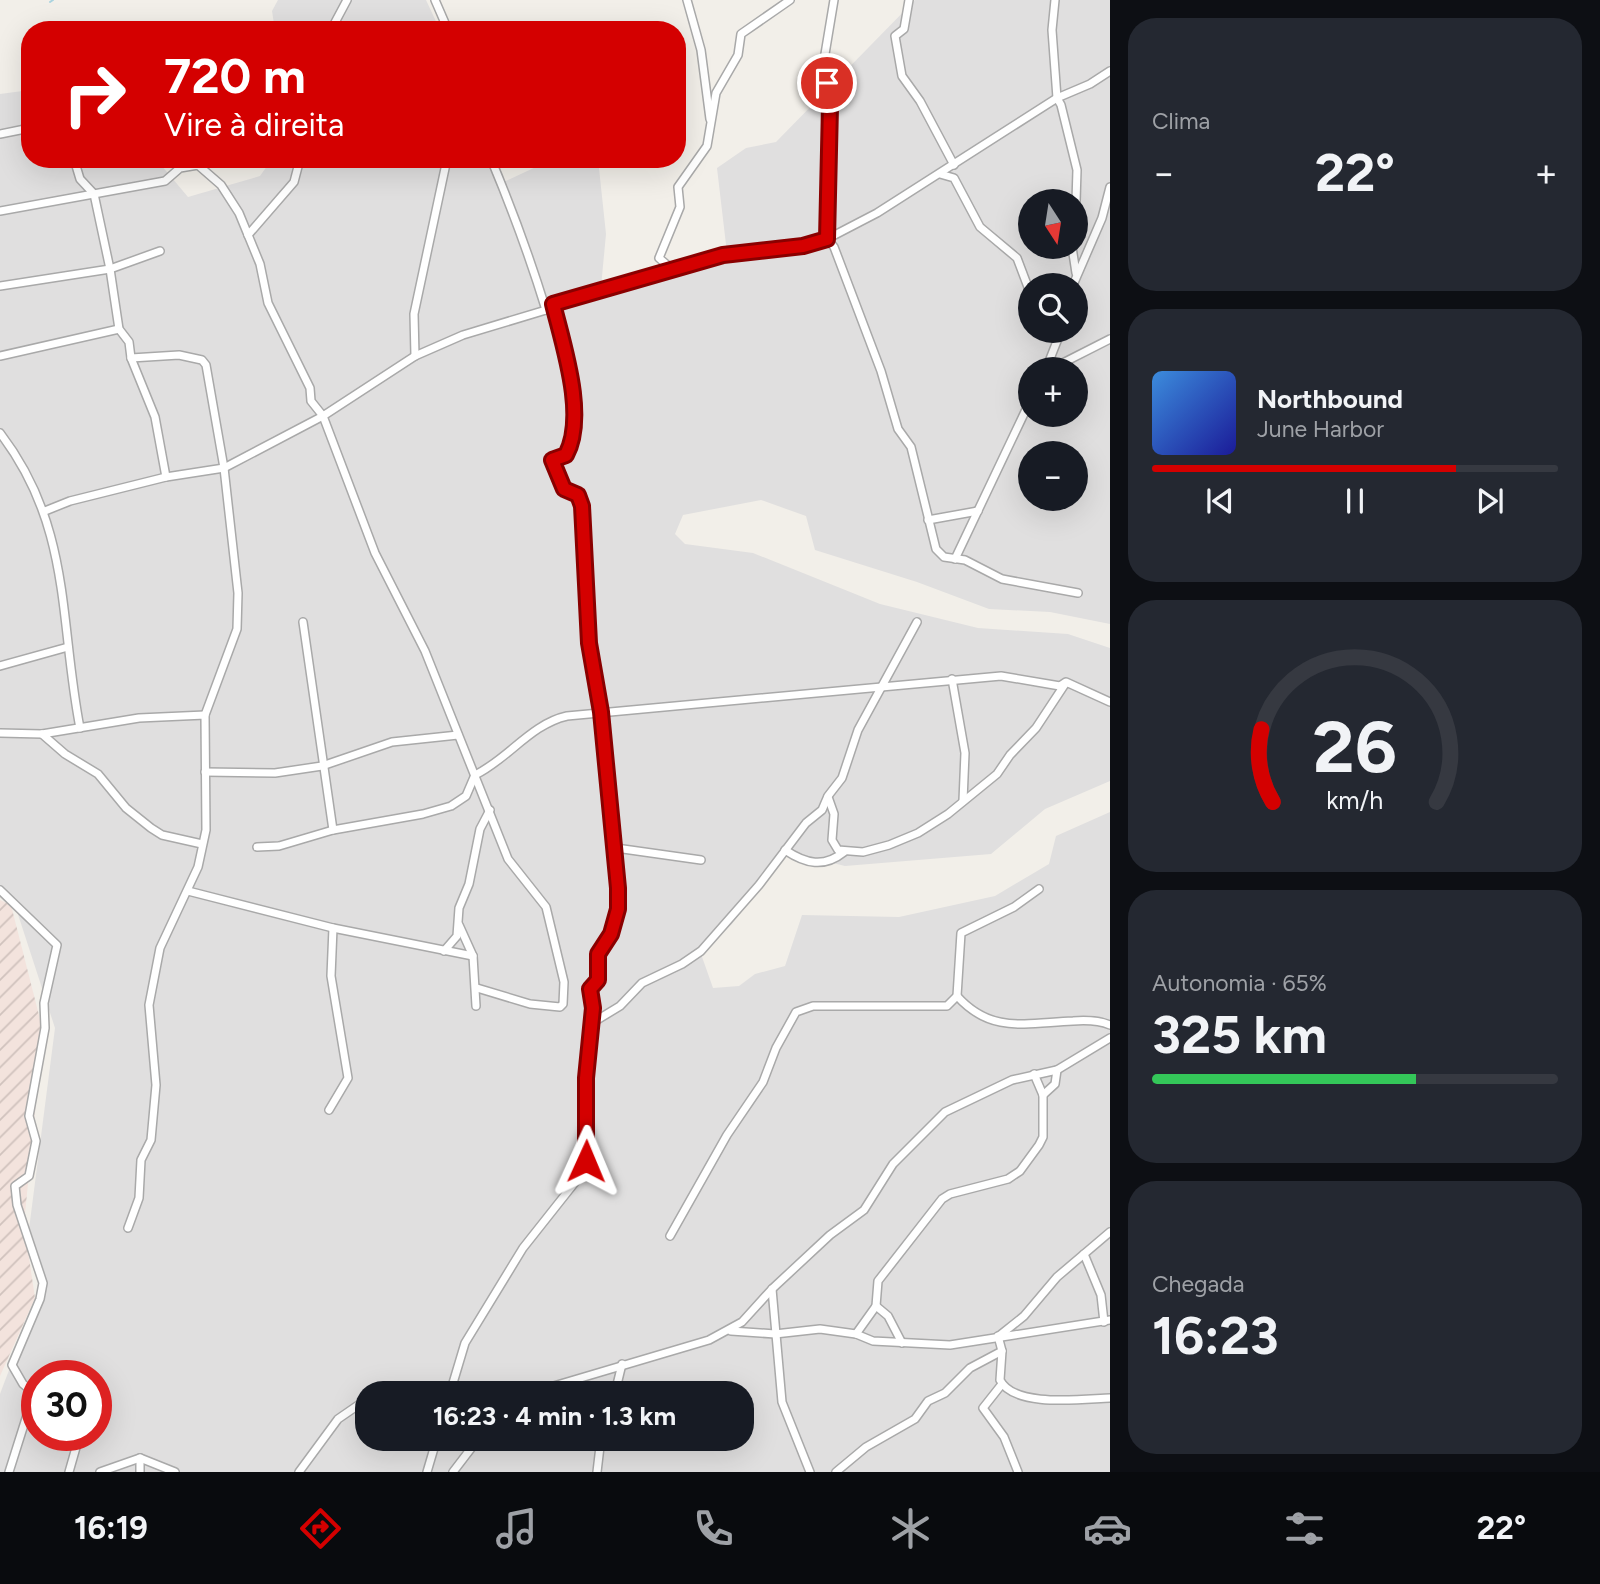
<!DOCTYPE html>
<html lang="pt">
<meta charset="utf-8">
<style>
:root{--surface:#171b24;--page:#242831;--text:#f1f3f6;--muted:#9ea1a6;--line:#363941;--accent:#d40000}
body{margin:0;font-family:Figtree,sans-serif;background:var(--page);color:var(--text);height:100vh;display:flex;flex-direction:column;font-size:26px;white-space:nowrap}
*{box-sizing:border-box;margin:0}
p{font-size:23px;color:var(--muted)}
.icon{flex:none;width:38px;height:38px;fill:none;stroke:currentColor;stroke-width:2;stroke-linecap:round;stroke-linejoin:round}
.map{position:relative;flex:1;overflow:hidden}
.details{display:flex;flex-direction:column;gap:18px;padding:18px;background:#0d0f14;width:490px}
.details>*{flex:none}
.top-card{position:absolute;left:21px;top:21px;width:665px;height:147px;border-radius:28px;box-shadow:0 7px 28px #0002;background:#d40000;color:#fff;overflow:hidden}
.needle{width:46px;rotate:168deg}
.tools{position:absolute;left:1018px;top:189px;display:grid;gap:14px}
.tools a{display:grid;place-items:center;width:70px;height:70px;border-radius:50%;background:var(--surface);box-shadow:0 7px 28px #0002;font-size:35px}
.speed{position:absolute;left:21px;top:1360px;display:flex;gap:14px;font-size:35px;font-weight:700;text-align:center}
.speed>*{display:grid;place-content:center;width:91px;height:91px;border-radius:50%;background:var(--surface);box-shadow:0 7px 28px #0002;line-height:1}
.speed .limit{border:10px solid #d22;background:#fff;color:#111}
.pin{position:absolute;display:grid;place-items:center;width:60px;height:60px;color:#fff;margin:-30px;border:4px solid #fff;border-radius:50%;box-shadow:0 2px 7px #0007}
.me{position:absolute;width:77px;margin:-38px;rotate:1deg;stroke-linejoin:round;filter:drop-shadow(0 0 5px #0008)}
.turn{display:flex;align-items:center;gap:24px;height:147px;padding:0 28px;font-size:32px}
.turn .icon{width:91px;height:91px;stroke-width:2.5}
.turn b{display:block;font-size:49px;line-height:60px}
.big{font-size:52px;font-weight:700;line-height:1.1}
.details .tile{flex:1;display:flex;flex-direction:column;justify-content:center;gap:10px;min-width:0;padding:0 24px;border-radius:28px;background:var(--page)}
.details .dial{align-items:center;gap:0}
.dial svg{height:182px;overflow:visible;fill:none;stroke:var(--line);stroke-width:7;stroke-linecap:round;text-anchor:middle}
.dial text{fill:var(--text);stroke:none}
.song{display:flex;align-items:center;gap:21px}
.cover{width:84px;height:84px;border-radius:10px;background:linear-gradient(135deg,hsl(210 70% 55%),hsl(240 70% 35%))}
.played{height:7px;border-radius:4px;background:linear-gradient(90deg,var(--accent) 75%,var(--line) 75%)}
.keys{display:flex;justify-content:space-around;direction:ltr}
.heat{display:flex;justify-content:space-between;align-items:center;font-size:38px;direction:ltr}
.charge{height:10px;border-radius:5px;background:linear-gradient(90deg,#34c759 65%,var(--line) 0)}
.trip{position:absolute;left:355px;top:1381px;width:399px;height:70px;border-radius:28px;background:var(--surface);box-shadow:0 7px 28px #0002;font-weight:700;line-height:70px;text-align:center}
.menu{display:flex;height:112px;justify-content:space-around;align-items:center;background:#090b0e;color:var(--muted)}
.menu .icon{width:49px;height:49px}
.menu .current{color:var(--accent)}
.menu b{font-size:32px;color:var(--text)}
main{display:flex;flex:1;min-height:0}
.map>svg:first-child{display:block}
</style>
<main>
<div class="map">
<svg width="1110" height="1472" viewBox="0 0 1110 1472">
<defs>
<pattern id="military-furrows" width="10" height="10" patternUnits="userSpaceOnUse" patternTransform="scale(1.75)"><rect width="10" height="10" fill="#f3e3dd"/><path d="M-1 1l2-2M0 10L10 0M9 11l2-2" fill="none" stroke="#d0c2bd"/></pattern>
</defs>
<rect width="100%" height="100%" fill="#f2efe9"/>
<g fill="#e0dfdf" fill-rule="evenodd">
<path d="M278,0H426L440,30H275L272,11Z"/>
<path d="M915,0H1110V624L1050,612L989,609L917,582L815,550L806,516L761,500L683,515L675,534L685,544L753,553L880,604L978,628L1068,634L1110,648V781L1045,809L991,854L845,866L788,852L732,924L701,954L713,988L739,986L755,974L785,966L802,915L899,917L995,896L1049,864L1056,836L1110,812V1472H0V1394L43,1280L29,1229L55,1028L12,896L0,891V94L30,90V159H156L188,197L260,176L272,159H487L497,185L553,159H598L606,234L601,287L727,253L717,168L746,148L776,142ZM1031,201H1076V247H1031ZM1031,285H1076V331H1031ZM1031,369H1076V415H1031ZM1031,453H1076V499H1031ZM37,1376H96V1435H37ZM368,1393H742V1438H368Z"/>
</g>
<path fill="url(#military-furrows)" d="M0,900L11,905L43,1031L24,1224L35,1298L0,1376Z"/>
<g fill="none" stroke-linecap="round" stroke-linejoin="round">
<path stroke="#aad3df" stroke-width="2" d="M50,2L53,0"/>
<defs>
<g id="minor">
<path d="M435,0L448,30"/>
<path d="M687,0L701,50L710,119"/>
<path d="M834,0L824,60L830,106L827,239L834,247L881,371L898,429L911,447L936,549L944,557L965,560L1002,579L1078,593"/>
<path d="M909,0L904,29L895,36L902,76L920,101L954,165"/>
<path d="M1055,0L1052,30L1057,98L1061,105L1077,170L1076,201"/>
<path d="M331,30L347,0"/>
<path d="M0,134L30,128"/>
<path d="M74,159L80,179L94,194L110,269L119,329L129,342L131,358L155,417L166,477"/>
<path d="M491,159C512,209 530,258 546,310"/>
<path d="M940,174L954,178L980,227L1017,258L1031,295"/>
<path d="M0,211L165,181L180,168L198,165L221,185L239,213L260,264L268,303L310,388L311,401L323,416L375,553L425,651L508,859L546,907L564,982L563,1004L560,1007L530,1004L477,988"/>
<path d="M248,235L294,182L300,159"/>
<path d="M1072,247L1076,273"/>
<path d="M673,270L659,258L680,207L678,187L707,146L716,93L738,55L741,34L790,0"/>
<path d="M1073,285L1102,218L1110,187"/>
<path d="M0,286L110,269L160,251"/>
<path d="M0,356L119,329"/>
<path d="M415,356L414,314L447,159"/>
<path d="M131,358L179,355L202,360L206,365L224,468L238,593L237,629L205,715"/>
<path d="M1046,369L1061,331"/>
<path d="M1051,369L1110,339"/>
<path d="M0,433C72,527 59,620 80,728"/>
<path d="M45,511L70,501L166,477L224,468L323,416L415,356L463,335L546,310L553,304L723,255L803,246L827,239L877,213L1057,98L1090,84L1110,71"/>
<path d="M928,520L978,511"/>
<path d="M955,559L1031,399"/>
<path d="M303,622L333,830"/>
<path d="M0,666L68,647"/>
<path d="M952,679L965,753L963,801"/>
<path d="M0,733L42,734L139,718L205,715L206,830L198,867L160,948L149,1005L156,1085L151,1140L141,1160L139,1198L128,1228"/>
<path d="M42,734L65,754L98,774L126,808L151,828L162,835L202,844"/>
<path d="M205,772L275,773L322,766L392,742L458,735"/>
<path d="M828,797L834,814L832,840L838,850L863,852L889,845L918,833L948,814L997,774L1010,755L1036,728L1065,684"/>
<path d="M257,847L279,846L333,830L423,814L451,806L466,796L475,775C508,759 531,724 567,716L1001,676L1060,686L1066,682L1110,702"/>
<path d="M616,848L701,860"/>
<path d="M785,850C806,864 824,868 844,852"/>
<path d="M0,890L57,945L44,1003L45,1028L29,1116L36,1141L29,1176L15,1186L17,1205L43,1283L40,1299L12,1365L23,1384L34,1393L9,1472"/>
<path d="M188,891L333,928L473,956"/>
<path d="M459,925L473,956L476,1006"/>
<path d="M444,951L457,936L459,908L469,884L480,829L490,810"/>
<path d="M957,996C991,1034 1026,1023 1073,1021C1086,1020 1098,1020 1110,1025"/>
<path d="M592,1023L620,1006L642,983L682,964L701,951L759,885L806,823L822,810L828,796L842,778L858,730L917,622"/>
<path d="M1043,1095L1055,1084L1057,1070"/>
<path d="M329,1110L348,1078L331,976L333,928"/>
<path d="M670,1236L727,1135L763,1082L776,1048L796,1012L813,1006H947L957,996L961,933L1014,907L1039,889"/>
<path d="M1084,1254L1101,1295L1104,1322"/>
<path d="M772,1289L782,1402L810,1472"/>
<path d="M876,1306L888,1316L902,1343"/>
<path d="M731,1331L775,1334L820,1329L856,1334L873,1341L950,1345L1110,1320"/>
<path d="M856,1334L876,1306L878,1281L942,1199L950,1194L1008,1179L1020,1171L1039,1145L1043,1137V1095L1034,1074"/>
<path d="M998,1336L1002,1351L1000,1380C1014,1408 1082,1399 1110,1398"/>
<path d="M999,1336L1024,1316L1057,1277L1110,1232"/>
<path d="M1002,1384L983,1408L1004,1437L1018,1472"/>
<path d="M450,1393L465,1343L523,1248L580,1176L587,1139L586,1078L593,1008L590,989L598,980V954L611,934L618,909V888L601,712L589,643L582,506L578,495L564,489L552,460L566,455C587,416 563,345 553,304"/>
<path d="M530,1393L709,1340L742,1322L772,1289L830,1235L864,1210L893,1164L945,1112L1012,1080L1057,1070L1110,1038"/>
<path d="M615,1393L622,1364"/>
<path d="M69,1472L77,1444"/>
<path d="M100,1472L140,1458L175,1472"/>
<path d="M140,1472V1458"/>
<path d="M299,1472L338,1419L367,1399"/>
<path d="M427,1472L437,1438"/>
<path d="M453,1472L479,1438"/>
<path d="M597,1472L601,1438"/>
<path d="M836,1472L866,1447L915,1419L928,1401L945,1393L970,1368L1002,1351"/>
</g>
</defs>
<use href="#minor" stroke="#a9a9a9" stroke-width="10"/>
<use href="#minor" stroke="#fff" stroke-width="7"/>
</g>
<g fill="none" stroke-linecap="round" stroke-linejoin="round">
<defs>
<path id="route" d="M586,1161V1078L593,1008L590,989L598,980V954L611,934L618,909V888L601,712L589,643L582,506L578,495L564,489L552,460L566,455C587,416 563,345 553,304L723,255L803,246L827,239L830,106L827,83"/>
</defs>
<use href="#route" stroke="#8a0000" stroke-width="18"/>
<use href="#route" stroke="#d40000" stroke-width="12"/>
</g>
</svg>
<div class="tools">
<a><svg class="needle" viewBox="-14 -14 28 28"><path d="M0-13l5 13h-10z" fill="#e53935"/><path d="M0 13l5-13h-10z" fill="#9ea1a6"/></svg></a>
<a><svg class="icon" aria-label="search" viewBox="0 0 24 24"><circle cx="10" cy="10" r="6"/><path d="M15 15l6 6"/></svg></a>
<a>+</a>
<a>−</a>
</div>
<div class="speed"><div class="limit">30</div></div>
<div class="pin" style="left:827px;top:83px;background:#d93025"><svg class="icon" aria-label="arrive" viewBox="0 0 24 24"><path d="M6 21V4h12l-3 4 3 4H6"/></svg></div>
<svg class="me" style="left:586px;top:1161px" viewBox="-20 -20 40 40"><path d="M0-17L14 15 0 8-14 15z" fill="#d40000" stroke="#fff" stroke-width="4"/></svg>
<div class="trip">16:23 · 4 min · 1.3 km</div>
<div class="top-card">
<div class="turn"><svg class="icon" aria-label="right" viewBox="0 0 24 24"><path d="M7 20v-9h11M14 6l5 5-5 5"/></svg><div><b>720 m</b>Vire à direita</div></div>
</div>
</div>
<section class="details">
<div class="tile"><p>Clima</p>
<div class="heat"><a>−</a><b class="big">22°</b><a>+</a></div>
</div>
<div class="tile">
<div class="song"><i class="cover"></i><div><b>Northbound</b><p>June Harbor</p></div></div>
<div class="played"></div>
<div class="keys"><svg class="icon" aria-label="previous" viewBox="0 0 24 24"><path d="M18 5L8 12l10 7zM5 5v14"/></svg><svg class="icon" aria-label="pause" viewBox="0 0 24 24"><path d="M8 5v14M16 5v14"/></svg><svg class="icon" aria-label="next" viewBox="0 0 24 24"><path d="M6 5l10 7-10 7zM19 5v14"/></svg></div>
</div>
<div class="tile dial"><svg viewBox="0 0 100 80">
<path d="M14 69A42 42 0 1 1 86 69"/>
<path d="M14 69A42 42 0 0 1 9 37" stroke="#d40000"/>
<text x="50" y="56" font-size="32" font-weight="700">26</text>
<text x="50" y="72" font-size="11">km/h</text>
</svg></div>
<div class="tile"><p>Autonomia · 65%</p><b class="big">325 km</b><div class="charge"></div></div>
<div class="tile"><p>Chegada</p><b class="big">16:23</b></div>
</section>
</main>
<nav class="menu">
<b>16:19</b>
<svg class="icon current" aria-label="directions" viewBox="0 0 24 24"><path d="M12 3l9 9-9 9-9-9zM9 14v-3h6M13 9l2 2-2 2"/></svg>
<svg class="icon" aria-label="music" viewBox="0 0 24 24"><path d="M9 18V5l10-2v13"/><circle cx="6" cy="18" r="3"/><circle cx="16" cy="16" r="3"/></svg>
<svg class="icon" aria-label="phone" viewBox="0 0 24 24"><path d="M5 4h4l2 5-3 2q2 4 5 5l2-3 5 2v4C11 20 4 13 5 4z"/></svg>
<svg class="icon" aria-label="climate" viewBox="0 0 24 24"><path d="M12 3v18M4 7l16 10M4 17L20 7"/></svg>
<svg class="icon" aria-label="car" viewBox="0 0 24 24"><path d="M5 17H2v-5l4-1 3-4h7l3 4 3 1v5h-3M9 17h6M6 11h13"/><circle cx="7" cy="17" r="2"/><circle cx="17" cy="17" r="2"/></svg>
<svg class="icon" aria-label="filters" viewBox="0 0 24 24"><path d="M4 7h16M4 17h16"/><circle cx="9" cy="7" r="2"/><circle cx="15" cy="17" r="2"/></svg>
<b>22°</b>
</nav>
